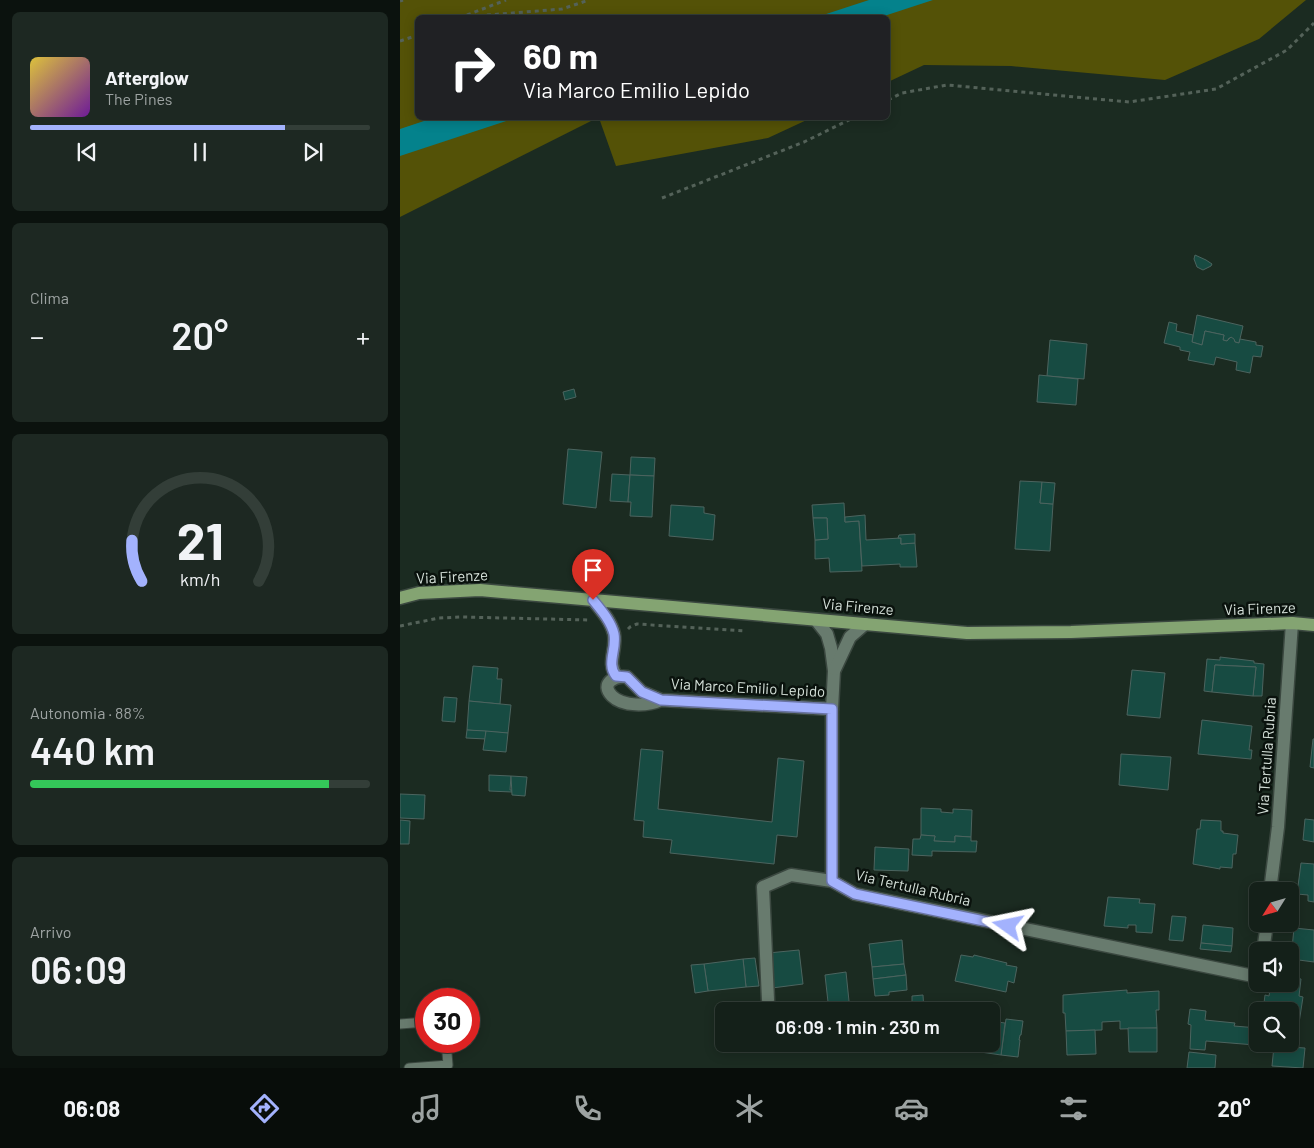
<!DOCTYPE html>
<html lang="it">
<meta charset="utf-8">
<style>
:root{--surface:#142019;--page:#1d2822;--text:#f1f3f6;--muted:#9da3a2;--line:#333e38;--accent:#a3b2fd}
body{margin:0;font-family:Barlow,sans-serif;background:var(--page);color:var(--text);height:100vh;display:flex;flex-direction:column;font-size:19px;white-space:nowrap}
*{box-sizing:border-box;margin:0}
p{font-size:16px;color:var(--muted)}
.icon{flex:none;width:28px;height:28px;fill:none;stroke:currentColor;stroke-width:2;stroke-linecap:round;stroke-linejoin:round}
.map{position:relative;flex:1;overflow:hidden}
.details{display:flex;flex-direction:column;gap:12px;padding:12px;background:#0b120e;width:400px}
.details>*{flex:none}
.hud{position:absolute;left:15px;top:15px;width:475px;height:105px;border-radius:8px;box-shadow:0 2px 12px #0003,0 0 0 1px var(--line);background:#202124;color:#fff;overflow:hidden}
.needle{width:32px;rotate:233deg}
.fabs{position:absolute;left:849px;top:882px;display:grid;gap:10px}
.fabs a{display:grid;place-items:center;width:50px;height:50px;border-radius:8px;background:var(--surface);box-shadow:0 2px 12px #0003,0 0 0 1px var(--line);font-size:25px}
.speed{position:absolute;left:15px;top:988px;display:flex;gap:10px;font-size:25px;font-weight:700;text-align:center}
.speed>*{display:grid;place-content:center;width:65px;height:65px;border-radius:50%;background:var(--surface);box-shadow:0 2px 12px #0003,0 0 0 1px var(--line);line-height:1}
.speed .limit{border:8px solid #d22;background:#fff;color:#111}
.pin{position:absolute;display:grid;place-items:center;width:42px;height:42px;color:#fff;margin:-51px -21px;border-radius:50% 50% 50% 0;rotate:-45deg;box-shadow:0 0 5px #0007}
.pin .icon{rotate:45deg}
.me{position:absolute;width:55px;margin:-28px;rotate:282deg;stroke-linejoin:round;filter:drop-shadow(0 0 4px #0008)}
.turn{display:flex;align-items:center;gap:18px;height:105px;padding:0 25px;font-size:22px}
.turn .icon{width:65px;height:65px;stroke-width:2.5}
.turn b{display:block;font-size:35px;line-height:42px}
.big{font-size:38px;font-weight:600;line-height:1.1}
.details .widget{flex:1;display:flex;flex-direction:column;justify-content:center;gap:8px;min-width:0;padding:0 18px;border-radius:8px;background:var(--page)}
.details .dial{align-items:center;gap:0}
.dial svg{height:130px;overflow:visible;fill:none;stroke:var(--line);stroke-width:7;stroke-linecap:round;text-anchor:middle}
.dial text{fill:var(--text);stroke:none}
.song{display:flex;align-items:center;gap:15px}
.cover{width:60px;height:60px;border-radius:8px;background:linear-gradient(135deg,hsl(50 70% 55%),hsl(280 70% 35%))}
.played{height:5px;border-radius:2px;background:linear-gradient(90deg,var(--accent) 75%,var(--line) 75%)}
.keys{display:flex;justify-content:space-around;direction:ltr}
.heat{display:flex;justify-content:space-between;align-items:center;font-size:28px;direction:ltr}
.charge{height:8px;border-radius:4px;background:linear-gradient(90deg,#34c759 88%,var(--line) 0)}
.trip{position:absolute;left:315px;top:1002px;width:285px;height:50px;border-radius:8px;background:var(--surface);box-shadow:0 2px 12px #0003,0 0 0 1px var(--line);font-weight:600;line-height:50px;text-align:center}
.tab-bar{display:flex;height:80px;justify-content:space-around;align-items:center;background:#080d0a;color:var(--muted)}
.tab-bar .icon{width:35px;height:35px}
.tab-bar .current{color:var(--accent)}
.tab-bar b{font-size:22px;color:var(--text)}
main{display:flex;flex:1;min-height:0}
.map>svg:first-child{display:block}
</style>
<main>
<section class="details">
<div class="widget">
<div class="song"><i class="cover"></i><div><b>Afterglow</b><p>The Pines</p></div></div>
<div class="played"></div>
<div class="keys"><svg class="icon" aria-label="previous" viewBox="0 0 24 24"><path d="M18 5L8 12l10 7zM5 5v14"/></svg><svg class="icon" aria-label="pause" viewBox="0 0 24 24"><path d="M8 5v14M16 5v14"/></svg><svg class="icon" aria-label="next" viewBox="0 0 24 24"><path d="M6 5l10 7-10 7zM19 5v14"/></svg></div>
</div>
<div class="widget"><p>Clima</p>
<div class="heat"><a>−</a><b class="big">20°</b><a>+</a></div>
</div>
<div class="widget dial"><svg viewBox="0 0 100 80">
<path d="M14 69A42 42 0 1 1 86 69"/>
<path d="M14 69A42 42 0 0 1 8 44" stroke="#a3b2fd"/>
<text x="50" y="56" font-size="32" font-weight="700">21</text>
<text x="50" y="72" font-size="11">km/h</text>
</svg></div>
<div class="widget"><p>Autonomia · 88%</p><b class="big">440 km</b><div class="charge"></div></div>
<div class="widget"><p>Arrivo</p><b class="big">06:09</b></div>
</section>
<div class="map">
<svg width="914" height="1068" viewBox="0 0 914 1068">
<rect width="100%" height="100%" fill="#1b2b21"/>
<g fill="#545207">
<path d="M0,0H906L859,39L765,80L611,66L524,65L488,82V18H18V118H197L0,217Z"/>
<path d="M199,118H411L368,138L216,166Z"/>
</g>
<g fill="#04828c">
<path d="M469,0H533L481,17H417Z"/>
<path d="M33,118H115L0,156V129Z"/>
</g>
<g fill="#174b42" stroke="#4c645f">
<path d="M795,255L806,260L812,264L811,266L803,270L797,267L794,259Z"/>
<path d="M797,315L843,326L839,343L835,342L832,338H829L827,341L823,340L824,335L805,331L802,345L792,342Z"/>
<path d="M769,322L777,324L776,331L793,335L792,342L802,345L805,331L824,335L823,340L827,341L831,337L834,339L835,342L839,343L840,339L856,342V345L863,346L861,357L853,356L850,373L836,370L837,362L816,357L814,365L788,360L790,352L780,350V347L764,343Z"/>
<path d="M650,340L687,344L684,379L647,376Z"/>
<path d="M639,375L678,379L676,405L637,402Z"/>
<path d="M174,389L176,397L165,400L163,392Z"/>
<path d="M168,449L202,452L196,508L163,504Z"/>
<path d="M231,457L255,458L254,476L230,475Z"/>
<path d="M212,474L230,475L228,502L210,501Z"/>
<path d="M230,475L254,476L252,517L230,516L231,502H228Z"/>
<path d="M620,481L642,482L640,503L653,504L650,551L615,549Z"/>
<path d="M642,482L655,483L653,504L640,503Z"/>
<path d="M444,503L445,522L459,521L462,571L430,572L429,558L415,559V540L428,539L427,518H413L412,505Z"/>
<path d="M271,505L304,507V513L315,515L313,540L269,536Z"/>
<path d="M465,515L466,540L501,538V544L515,543L517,567H500V564L462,566L459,521L445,522V517Z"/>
<path d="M413,518H427L428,539L415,540Z"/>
<path d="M515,534V543L501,544V538H498L499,535Z"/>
<path d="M820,657L854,661V663L864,664L862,696H853L856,667L815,665L812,692L804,691L807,659L820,660Z"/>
<path d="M815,665L856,667L853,696L812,692Z"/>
<path d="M73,666L98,668L97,679H102L100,704L69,701Z"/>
<path d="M732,670L765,673L760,718L727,715Z"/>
<path d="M44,697L57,698L55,722L42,721Z"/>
<path d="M69,701L111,705L108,733L67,730Z"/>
<path d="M802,720L852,726L849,750H852L851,759L798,754Z"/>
<path d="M67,730L86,731V739L66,738Z"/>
<path d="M86,731L108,733L106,752L83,750Z"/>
<path d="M913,739H914V768L910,767Z"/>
<path d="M241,749L263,751L258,809L372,822L378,758L404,761L397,837L377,835L374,864L270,853L272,840L243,837L244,821L234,820Z"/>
<path d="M721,754L771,757L768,790L719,785Z"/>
<path d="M89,775L111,776L110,790H112V792L89,791Z"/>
<path d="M111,776L127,777L125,796L112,795Z"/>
<path d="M0,794L25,795L24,819L0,818Z"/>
<path d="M521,808L541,809V812L553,813V809L572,810L571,837L555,836V842L534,841L535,836L521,835Z"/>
<path d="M905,819L914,820V842L903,840Z"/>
<path d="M0,820L10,821L9,844H0Z"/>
<path d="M801,820L821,821V831H823V833L838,835L836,854H833L832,868L820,867V869L793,864L797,829H800Z"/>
<path d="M521,835L535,836L534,841L555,842V836L571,837V841H577L576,852L532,851V856L512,855L513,839H520Z"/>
<path d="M475,847L509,849L508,871L474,870Z"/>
<path d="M901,863L914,864V902L908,901V895L897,894Z"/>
<path d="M708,897L740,899L739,903L755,904L752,933L736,932V925H728V928L704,926Z"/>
<path d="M772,916L786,917L783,941L769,940Z"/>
<path d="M803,925L833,928L832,946L801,943Z"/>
<path d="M894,928L914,930V962L891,959Z"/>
<path d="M502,940L504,964L472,967L469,944Z"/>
<path d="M801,943L832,946L831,952L800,949Z"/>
<path d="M399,950L403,984L372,988L368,953Z"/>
<path d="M561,955L573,957L574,955L607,963L606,965L617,967L614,983L608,981L606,992L555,981Z"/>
<path d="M355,958L359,986L346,987L343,959Z"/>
<path d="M343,959L346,987L308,991L304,964Z"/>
<path d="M304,964L308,991L295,993L291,965Z"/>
<path d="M504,964L506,975L473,979L472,967Z"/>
<path d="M446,972L450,1011H429L425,975Z"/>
<path d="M506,975L507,990L489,992V995L475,996L473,979Z"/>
<path d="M890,977L901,979L899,996L903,997L899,1023L890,1021V1011H863L865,995L869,996L871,984H890Z"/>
<path d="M727,990V993L759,991V1010H756L757,1028L720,1029V1021L702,1022V1030L666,1031L665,1013H663V995Z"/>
<path d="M523,995L524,1011H512V996Z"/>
<path d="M499,1006L500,1011H477V1008Z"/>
<path d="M790,1009L806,1011L805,1020L835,1023L834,1026L858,1028V1044H867L866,1052L855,1051V1045L806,1041L805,1050L790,1049L791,1025L788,1024Z"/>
<path d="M606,1019L623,1021L621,1035H620L619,1040H620L618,1057L601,1055Z"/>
<path d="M591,1021L605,1023L601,1055L567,1050L568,1044H591Z"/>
<path d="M728,1028H757V1052H729Z"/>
<path d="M695,1030L696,1054L667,1055L666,1031Z"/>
<path d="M377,1044H397L398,1049L379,1052Z"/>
<path d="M551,1044H568L567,1050L550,1048Z"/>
<path d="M874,1046L905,1048L903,1068L872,1066Z"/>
<path d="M789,1052L816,1055L815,1068H787Z"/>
</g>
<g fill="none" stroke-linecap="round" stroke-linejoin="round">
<defs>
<g id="service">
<path d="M0,1024L26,1022"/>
<path d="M9,1068L48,1065L46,1041"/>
</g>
<g id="minor">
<path d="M193,600C201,610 211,621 214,634C217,649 206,664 217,676"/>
<path d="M416,620L427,634L431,648L434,671L432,709V881"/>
<path d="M435,669L450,637L465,624"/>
<path d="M261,700C248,706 223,707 212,696C200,684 214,675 227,677L242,692L261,700L432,709"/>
<path d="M870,891L878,827L892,623"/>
<path d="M863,951L867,924"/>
<path d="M368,1000L363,887L391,875L432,881L455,894L858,977"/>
</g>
<path id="primary" d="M0,598L19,593L80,590L567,633L671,632L892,623L914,625"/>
</defs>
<use href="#service" stroke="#3b4840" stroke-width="11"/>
<use href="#minor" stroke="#3b4840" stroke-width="15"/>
<use href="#primary" stroke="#3b4840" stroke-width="15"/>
<g stroke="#546259" stroke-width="3" stroke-dasharray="4 4" stroke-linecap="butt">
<path d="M0,1L3,0"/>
<path d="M67,15L106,0"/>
<path d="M63,17L162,9L189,0"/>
<path d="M0,41L18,35"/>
<path d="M488,100L502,93L547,85L729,102L816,89L887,50L914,23"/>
<path d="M262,198L404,142L453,118"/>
<path d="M0,626L39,618L62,617L189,620"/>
<path d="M228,629L230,627L237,624L345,631"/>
</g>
<use href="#service" stroke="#687b6e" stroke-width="9"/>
<use href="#minor" stroke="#687b6e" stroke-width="12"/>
<use href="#primary" stroke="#84a472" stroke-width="12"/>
</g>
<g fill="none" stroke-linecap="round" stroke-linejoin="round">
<defs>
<path id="route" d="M193,600C201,610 211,621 214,634C217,649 206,664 216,676L227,677L242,692L261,700L432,709V881L455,894L608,926"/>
</defs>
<use href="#route" stroke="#6a74a4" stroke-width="12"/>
<use href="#route" stroke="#a3b2fd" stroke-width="9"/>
</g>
<g text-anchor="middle" stroke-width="5" stroke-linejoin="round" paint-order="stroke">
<g font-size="15" fill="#d5e0d9" stroke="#0a120d">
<text transform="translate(52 577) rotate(-3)" y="5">Via Firenze</text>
<text transform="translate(458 607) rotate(5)" y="5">Via Firenze</text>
<text transform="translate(860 609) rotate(-2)" y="5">Via Firenze</text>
<text transform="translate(348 688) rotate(3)" y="5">Via Marco Emilio Lepido</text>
<text transform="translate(867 756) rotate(-86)" y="5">Via Tertulla Rubria</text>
<text transform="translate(513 888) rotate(13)" y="5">Via Tertulla Rubria</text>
</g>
</g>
</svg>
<div class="fabs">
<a><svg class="needle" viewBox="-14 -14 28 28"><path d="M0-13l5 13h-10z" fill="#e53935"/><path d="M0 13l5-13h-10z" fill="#9da3a2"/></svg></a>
<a><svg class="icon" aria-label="sound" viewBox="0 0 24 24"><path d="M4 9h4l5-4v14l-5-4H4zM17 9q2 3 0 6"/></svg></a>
<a><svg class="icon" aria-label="search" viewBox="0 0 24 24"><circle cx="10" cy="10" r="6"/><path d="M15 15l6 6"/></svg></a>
</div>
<div class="speed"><div class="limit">30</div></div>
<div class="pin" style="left:193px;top:600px;background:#d93025"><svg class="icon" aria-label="arrive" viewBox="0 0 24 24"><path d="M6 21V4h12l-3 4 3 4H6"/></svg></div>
<svg class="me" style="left:608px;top:926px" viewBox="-20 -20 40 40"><path d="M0-17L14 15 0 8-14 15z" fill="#a3b2fd" stroke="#fff" stroke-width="4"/></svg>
<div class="trip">06:09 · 1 min · 230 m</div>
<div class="hud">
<div class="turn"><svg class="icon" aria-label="right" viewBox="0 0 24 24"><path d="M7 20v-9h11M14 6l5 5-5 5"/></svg><div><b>60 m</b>Via Marco Emilio Lepido</div></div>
</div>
</div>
</main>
<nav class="tab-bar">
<b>06:08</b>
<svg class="icon current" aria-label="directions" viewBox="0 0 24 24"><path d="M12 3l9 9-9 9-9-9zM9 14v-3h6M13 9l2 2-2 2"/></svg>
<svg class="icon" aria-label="music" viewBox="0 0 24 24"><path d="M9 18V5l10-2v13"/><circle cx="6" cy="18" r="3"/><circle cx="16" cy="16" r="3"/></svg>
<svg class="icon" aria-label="phone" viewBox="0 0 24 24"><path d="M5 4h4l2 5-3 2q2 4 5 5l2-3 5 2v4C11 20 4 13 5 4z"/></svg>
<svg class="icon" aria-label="climate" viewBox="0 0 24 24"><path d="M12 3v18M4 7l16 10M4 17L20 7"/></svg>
<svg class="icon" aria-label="car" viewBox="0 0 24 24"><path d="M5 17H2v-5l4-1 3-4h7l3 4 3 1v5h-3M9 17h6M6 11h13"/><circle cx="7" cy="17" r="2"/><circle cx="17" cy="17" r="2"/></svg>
<svg class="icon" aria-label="filters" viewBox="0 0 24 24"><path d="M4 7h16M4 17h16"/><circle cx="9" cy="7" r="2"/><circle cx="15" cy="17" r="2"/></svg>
<b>20°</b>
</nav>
